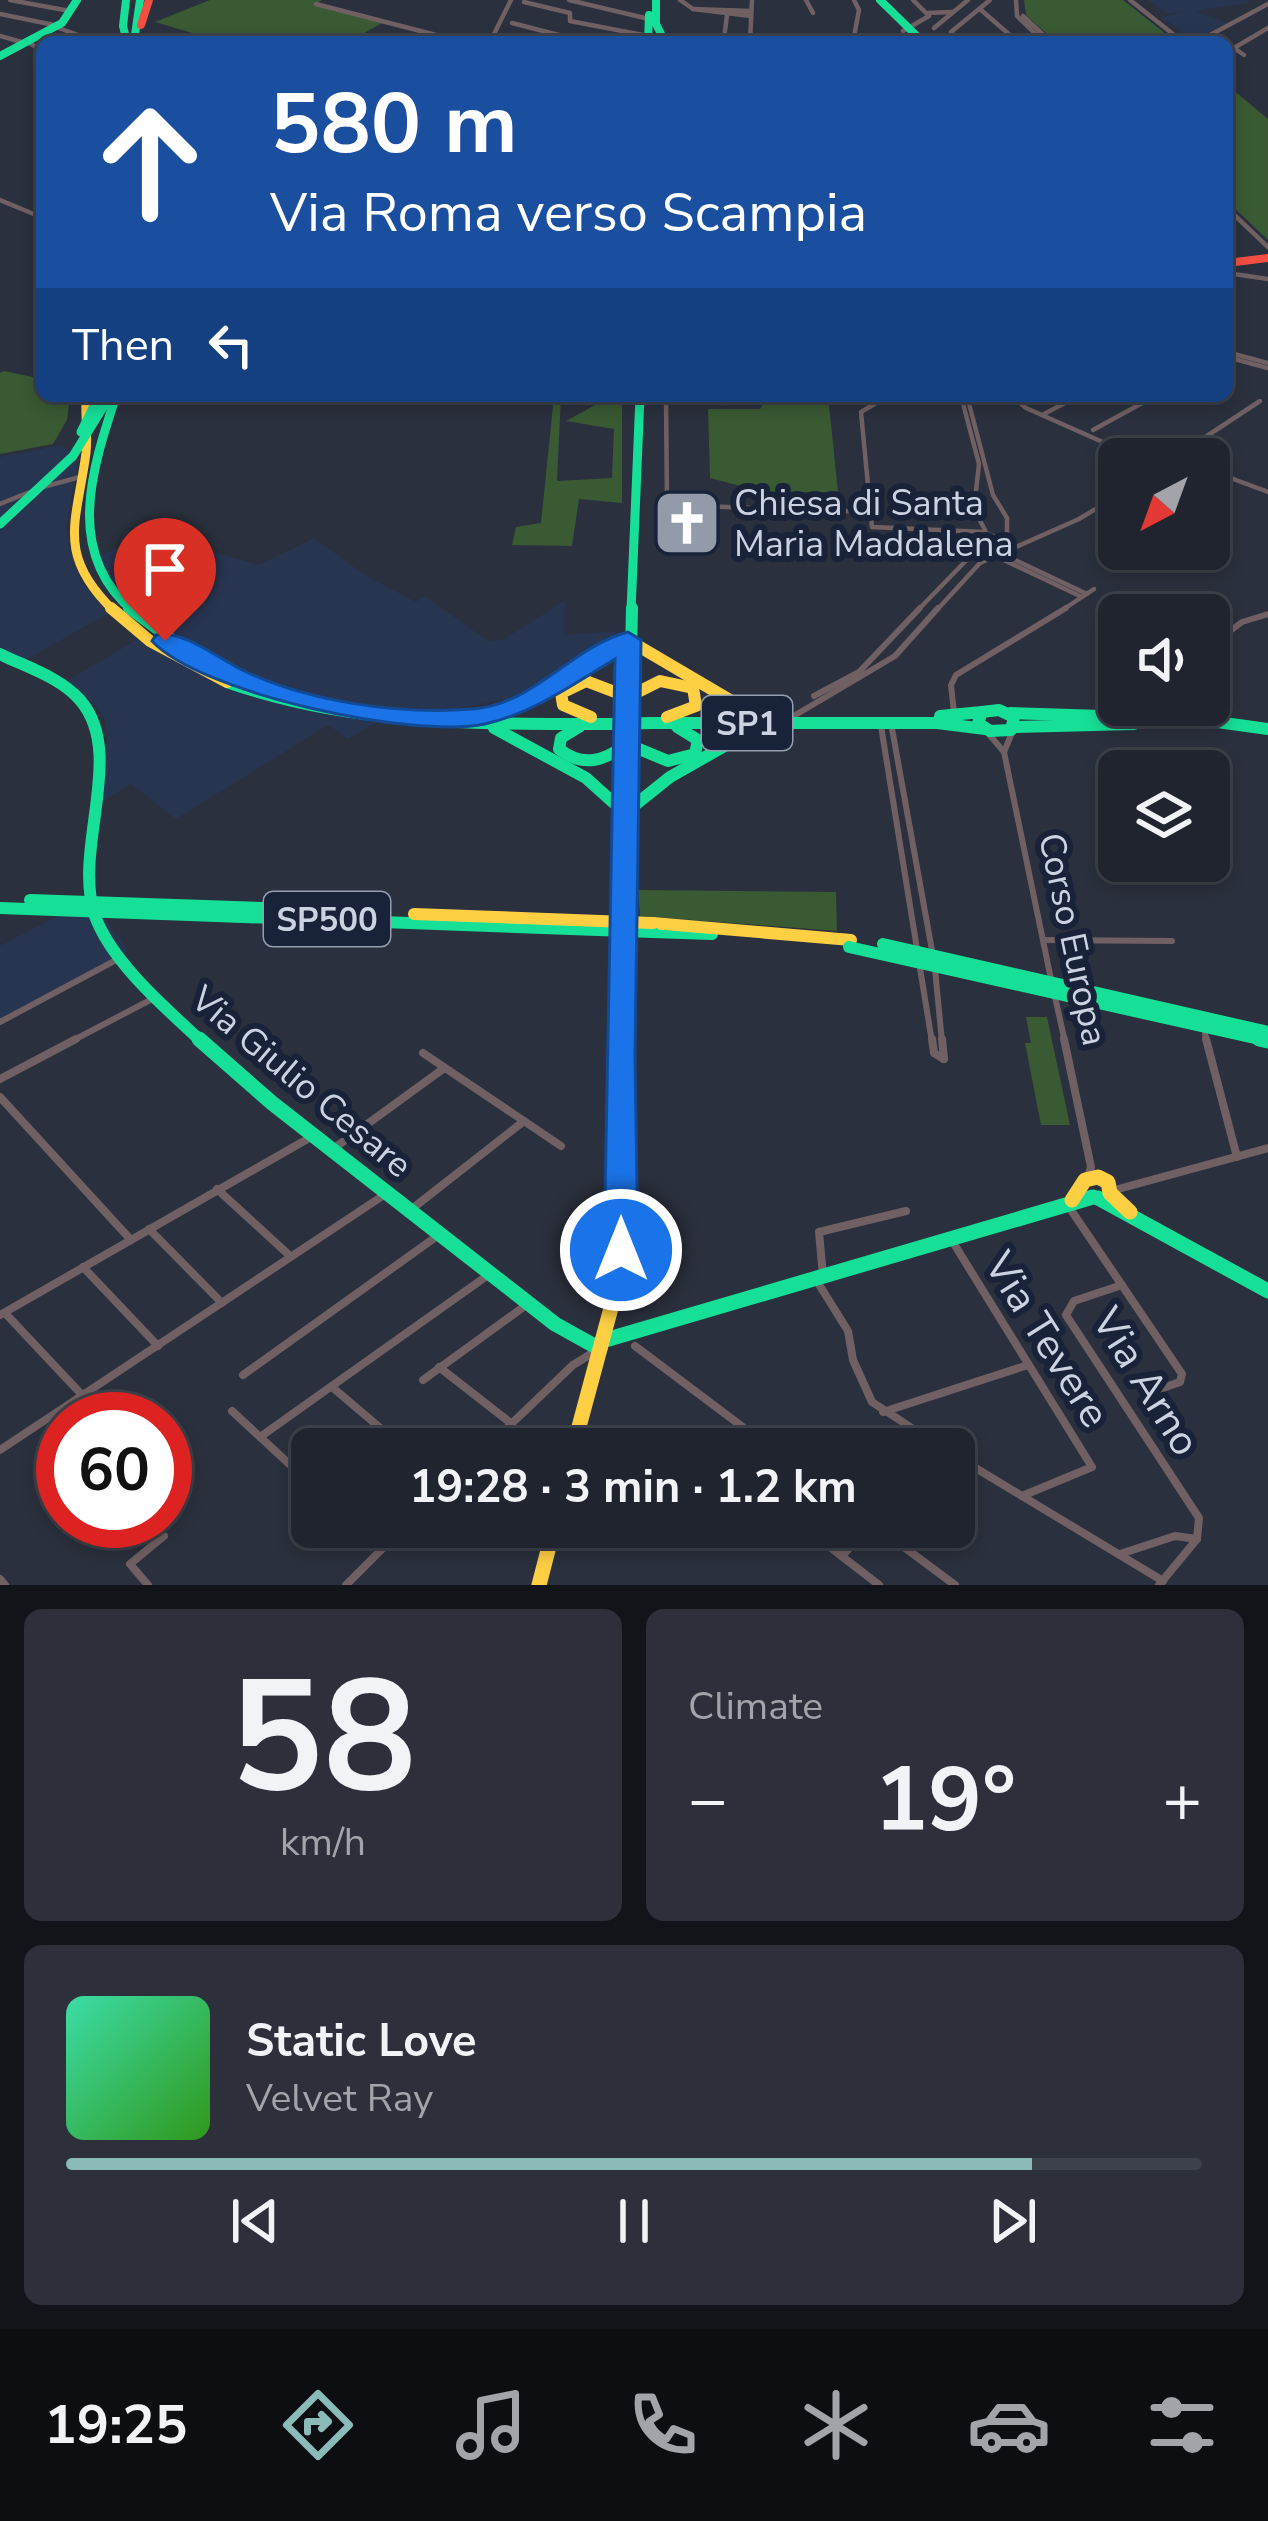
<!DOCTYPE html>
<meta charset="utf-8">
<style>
:root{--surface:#20242e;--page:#2d303a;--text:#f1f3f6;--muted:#a2a4aa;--line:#3d414a;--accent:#8bbbb9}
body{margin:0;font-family:"Nunito Sans",sans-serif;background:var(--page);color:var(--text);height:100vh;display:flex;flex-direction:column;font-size:45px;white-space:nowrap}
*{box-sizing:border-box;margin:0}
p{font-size:39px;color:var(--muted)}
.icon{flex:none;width:66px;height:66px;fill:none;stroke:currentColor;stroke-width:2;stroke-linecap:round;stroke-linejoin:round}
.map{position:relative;height:1585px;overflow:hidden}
.sheet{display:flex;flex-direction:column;gap:24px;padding:24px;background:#121419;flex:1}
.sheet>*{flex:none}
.banner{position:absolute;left:36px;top:36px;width:1197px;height:366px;border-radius:18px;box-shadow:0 6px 18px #0003,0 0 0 3px var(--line);background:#1a4fa0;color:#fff;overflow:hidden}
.needle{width:78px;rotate:221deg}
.controls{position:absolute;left:1098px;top:438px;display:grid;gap:24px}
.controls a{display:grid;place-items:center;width:132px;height:132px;border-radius:18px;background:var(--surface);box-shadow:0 6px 18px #0003,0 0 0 3px var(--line);font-size:60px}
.speed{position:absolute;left:36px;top:1392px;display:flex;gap:24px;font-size:60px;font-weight:700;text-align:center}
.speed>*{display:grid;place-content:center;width:156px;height:156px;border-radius:50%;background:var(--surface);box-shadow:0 6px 18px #0003,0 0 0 3px var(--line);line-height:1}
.speed .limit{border:18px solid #d22;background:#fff;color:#111}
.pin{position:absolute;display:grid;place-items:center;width:102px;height:102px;color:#fff;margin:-123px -51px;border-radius:50% 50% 50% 0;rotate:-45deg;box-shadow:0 0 12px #0007}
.pin .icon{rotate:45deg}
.me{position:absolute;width:132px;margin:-66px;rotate:0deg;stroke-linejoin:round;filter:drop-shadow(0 0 9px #0008)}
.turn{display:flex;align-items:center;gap:42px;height:252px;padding:0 36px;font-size:54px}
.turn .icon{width:156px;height:156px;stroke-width:2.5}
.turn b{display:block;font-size:84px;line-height:102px}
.then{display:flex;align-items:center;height:114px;padding:0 36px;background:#0003;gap:24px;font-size:45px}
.big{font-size:90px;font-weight:700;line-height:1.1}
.sheet .tile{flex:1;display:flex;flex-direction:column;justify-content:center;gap:18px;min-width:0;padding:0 42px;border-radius:18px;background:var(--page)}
.sheet .dial{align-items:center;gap:0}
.dial b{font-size:156px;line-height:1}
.song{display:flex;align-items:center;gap:36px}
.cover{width:144px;height:144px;border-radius:18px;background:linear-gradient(135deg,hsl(160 70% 55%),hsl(110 70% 35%))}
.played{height:12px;border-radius:6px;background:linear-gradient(90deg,var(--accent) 85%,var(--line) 85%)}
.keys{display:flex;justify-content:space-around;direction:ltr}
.heat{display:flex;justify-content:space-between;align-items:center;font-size:66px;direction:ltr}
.sheet .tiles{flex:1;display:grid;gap:24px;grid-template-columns:1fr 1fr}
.tile:last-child{grid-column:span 2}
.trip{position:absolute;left:291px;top:1428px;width:684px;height:120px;border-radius:18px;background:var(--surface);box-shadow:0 6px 18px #0003,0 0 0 3px var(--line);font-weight:700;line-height:120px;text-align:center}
.tab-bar{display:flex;height:192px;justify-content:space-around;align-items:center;background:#0d0e12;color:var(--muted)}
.tab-bar .icon{width:84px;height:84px}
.tab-bar .active{color:var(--accent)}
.tab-bar b{font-size:54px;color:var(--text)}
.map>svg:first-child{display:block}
</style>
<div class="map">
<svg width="1268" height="1585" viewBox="0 0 1268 1585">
<rect width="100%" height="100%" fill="#2a303d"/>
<g fill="#283551">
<path d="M1148,0H1248L1249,3L1195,11L1227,23L1194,40L1161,17L1188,11L1168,14Z"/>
<path d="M62,445L78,461L66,527L71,553L81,581L109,613L22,662L0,650V457Z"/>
<path d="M149,534L259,565L314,538L368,577L416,602L425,596L488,641L503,640L565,600V635L616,631L604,654L514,698L460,708L398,712L322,701L199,657L136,615L96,557Z"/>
<path d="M138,639L213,679L377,722L348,739L328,725L176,819L131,784L98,804L107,740L105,719L93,703L62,684Z"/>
<path d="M91,898L128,951L0,1020V946Z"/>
</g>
<g fill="#395a33">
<path d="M210,0H322L317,3L386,21L348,42H223L155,22Z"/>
<path d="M1024,0H1123L1176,42H1056L1026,15Z"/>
<path d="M1227,85L1268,119V240L1227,201Z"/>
<path d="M4,371L42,379V396H70L67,420L53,444L0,454V373Z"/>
<path d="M554,396H561L557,481L612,478L614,429L566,421L595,405L596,396L622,398V503L579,499L572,546L512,545L516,527L541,523Z"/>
<path d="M768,396H812L821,405H829L838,492H745L744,487L710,478L708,409H760Z"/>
<path d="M638,890L836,892L837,931L640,916Z"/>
<path d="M1026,1017H1047L1070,1125H1041L1025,1043H1031Z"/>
</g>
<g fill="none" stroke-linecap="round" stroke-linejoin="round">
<g stroke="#716063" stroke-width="4.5">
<path d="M10,0L70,11"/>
<path d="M569,0L649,19"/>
<path d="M680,0L693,9"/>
<path d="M806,0L813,13"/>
<path d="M1016,0L1017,16L1044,42"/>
<path d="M1130,0L1183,42"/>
<path d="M524,2L570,13V21L648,36"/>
<path d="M316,4L463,42"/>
<path d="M981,10L1018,42"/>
<path d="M751,11L693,9L751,16"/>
<path d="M927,13L953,12"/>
<path d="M0,14L59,26"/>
<path d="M1023,16L1051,42"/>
<path d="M512,23L586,42"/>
<path d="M56,27L97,42"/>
<path d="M934,28L968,0"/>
<path d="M903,31L929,16L913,0"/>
<path d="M0,36L25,43"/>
<path d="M724,39L727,15"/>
<path d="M27,42L42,50"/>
<path d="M182,42L197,37"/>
<path d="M490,42L511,0"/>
<path d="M686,42L750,40"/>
<path d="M750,42L752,0"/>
<path d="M853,42L859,10L854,0"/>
<path d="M959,42L951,32L990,0"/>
<path d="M1197,42L1268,4"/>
<path d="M1244,55L1234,48L1268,28"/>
<path d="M0,200L41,217"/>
<path d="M1227,208L1268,247"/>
<path d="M1227,273L1268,279"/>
<path d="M1227,352L1268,363"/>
<path d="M1227,357L1268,368"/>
<path d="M666,396L667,505L870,512"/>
<path d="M715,396L716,402L723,403L726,396"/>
<path d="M888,396L861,412L872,527L984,532L1000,539L1007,535V518L993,495L967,396"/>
<path d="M961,396L979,464L974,509L985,530"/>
<path d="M1012,396L1026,408L1141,459"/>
<path d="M1044,414L1078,396"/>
<path d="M1093,430L1155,396"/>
<path d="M1172,459L1260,401"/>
<path d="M1209,470L1268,492"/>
<path d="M43,487L80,477"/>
<path d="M0,504L30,492"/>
<path d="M998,552L1087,594"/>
<path d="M993,555L1082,597"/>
<path d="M917,611L988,538"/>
<path d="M936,611L980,563L1079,519L1119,495"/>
<path d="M1061,611L1094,589"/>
</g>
<g stroke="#716063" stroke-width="6">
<path d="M1209,647L1242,622L1268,614"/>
<path d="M814,696L859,672L920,608"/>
<path d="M954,713L951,685L956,675L1066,608"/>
<path d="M1120,715L1132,705"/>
<path d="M792,717L895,656L938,608"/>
<path d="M891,723L933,956"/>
<path d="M881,726L917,949"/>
<path d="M987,732L1004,752L1052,984"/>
<path d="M1004,752L1014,728"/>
<path d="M1044,940L1172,941"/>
<path d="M919,962L932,1042"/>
<path d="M935,969L942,1042"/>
<path d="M1055,997L1065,1042"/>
<path d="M0,1022L118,959"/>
<path d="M1205,1034L1207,1042"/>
<path d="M70,1042L156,997"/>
</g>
<g stroke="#716063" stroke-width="8">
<path d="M932,1039L934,1053L944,1059"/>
<path d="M942,1039L944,1059"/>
<path d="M1064,1039L1091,1167L1088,1177"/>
<path d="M1206,1039L1237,1157"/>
<path d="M423,1053L561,1146"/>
<path d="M0,1079L76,1039"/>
<path d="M0,1097L131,1240"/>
<path d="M333,1149L443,1069"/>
<path d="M217,1189L289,1255"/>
<path d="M1111,1191L1268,1148"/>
<path d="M1069,1207L1182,1374L1180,1382L1151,1392"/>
<path d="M413,1208L524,1121"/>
<path d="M149,1229L222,1303"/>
<path d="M951,1239L1092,1467L1022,1496"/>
<path d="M83,1267L158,1346"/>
<path d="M823,1276L819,1232L906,1211"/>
<path d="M815,1278L848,1331L853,1360L872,1402L944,1449"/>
<path d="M1122,1285L1074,1301L1066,1315L1199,1518L1197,1539L1159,1585"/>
<path d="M5,1313L83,1396"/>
<path d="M0,1315L311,1137"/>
<path d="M635,1346L772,1449"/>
<path d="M439,1367L512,1424"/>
<path d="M243,1375L440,1234"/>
<path d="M423,1380L529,1303"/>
<path d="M332,1387L405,1449"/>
<path d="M232,1411L312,1485"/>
<path d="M883,1412L1028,1365"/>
<path d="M260,1437L491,1273"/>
<path d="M578,1443L615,1449"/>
<path d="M485,1449L573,1365L599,1349"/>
<path d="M0,1450L387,1193"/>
<path d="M954,1455L1163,1581"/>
<path d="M362,1527L386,1547"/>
<path d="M804,1527L879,1585"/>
<path d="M877,1527L955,1585"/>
<path d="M1120,1554L1175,1536L1197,1539"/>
<path d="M842,1556L868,1527"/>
<path d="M0,1579L5,1585"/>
<path d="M148,1585L130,1564L164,1536"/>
<path d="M346,1585L404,1527"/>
</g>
<g stroke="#16e098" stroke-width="8">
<path d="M126,0L123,26L127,42"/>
<path d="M656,0V24L665,42"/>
<path d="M880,0L923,42"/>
<path d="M134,42L140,0"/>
<path d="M648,42L649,15"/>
<path d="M0,56L62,23L77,0"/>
</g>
<g stroke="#16e098" stroke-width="9">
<path d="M116,396C92,469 64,553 133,611"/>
<path d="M631,611L640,396"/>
</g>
<g stroke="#16e098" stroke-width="12">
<path d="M129,608L198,659"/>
<path d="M0,654C26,667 60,677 80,700C127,754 72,849 95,916C112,963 167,1009 202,1042"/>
<path d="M227,682C352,726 478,724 609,724"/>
<path d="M999,710L1014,717L1011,730L990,731L978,723L982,712Z"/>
<path d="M1010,713L1196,719L1268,729"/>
<path d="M940,716L982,712"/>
<path d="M652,723H937L985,729"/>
<path d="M579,727L561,738L559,749C583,768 604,761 627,744L668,761L695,754L698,740L677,727"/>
<path d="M1015,727L1134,724"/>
<path d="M494,728L586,778L625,813L670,777L765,723"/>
<path d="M653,932L712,934"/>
<path d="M623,1042L632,608"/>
</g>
<g stroke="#16e098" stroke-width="15">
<path d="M199,1039L272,1103L555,1324L600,1349"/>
<path d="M623,1050V1039"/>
<path d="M1098,1198L1268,1291"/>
<path d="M602,1341L1093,1197"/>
</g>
<path stroke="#ffcf43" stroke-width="9" d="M86,396C85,415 88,434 86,453C77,522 55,554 114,611"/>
<g stroke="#ffcf43" stroke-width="12">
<path d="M111,608L150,641L227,682"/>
<path d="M479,717L533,698L628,640L735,703L769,717"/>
<path d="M591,717L563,705L561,693L586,681L628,697L660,681L693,688L696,706L667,717"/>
<path d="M653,923L851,940"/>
</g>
<g stroke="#ffcf43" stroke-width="15">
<path d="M1072,1200L1085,1180L1098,1177L1108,1182L1110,1193L1130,1212"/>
<path d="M573,1449L618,1282L623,1050"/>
<path d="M539,1585L554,1527"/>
</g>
<g stroke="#f24e42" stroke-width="8">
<path d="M141,25L149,0"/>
<path d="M1227,263L1268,258"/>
</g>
<g stroke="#16e098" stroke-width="9">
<path d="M81,432L99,396"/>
<path d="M0,524L73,456L110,396"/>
</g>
<g stroke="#16e098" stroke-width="12">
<path d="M609,724L652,723"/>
<path d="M30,900L292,909"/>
<path d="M0,908L653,932"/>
<path d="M883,944L1268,1032"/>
<path d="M849,947L1268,1041"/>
</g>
<path stroke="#16e098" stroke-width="15" d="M1259,1039L1268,1041"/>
<path stroke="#ffcf43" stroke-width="12" d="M414,914L653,923"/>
</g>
<path fill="#1a73e8" stroke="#114b97" stroke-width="3" d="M628,632L641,640L635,1055L638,1250L633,1260L621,1264L609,1260L604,1250L615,659C574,684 533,713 485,724C413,739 202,694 152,641L156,635C181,629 217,657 240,669C307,702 399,715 473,709C533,705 573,646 628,632Z"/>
<defs>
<symbol id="church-square" viewBox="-11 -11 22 22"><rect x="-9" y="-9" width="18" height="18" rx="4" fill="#939aa9" stroke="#18233a"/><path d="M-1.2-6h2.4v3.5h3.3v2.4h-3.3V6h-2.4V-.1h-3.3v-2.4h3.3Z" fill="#fff"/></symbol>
</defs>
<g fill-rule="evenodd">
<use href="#church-square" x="649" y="485" width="76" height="76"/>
</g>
<g text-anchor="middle" stroke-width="12" stroke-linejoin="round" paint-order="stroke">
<g fill="#18233a" stroke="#959eb0" stroke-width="3">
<rect x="702" y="696" width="90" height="54" rx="9"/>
<rect x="264" y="892" width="126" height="54" rx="9"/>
</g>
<g font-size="33" font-weight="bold" fill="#cbd3e3">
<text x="747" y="735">SP1</text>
<text x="327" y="931">SP500</text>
</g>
<g font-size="36" fill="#cbd3e3" stroke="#18233a" text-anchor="start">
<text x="734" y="515">Chiesa di Santa<tspan x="734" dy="41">Maria Maddalena</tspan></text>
</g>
<g font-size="36" fill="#cbd3e3" stroke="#18233a">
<text transform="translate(1074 939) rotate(78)" y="13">Corso Europa</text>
<text transform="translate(302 1081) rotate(40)" y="13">Via Giulio Cesare</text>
</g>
<g font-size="42" fill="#cbd3e3" stroke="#18233a">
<text transform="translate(1048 1339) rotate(58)" y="15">Via Tevere</text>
<text transform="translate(1147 1381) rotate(58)" y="15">Via Arno</text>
</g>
</g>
</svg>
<div class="controls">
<a><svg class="needle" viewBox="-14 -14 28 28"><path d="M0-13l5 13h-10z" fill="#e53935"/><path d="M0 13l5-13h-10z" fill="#a2a4aa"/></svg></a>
<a><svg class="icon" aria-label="sound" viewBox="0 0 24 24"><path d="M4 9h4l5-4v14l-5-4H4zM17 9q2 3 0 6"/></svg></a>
<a><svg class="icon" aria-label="layers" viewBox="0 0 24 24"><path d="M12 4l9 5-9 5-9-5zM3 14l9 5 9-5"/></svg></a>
</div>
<div class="speed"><div class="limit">60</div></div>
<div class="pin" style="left:165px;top:641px;background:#d93025"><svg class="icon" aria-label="arrive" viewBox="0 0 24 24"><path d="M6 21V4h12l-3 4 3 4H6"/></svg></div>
<svg class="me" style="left:621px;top:1250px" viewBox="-20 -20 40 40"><circle r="17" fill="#1a73e8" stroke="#fff" stroke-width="3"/><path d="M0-11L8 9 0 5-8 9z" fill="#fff"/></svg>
<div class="trip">19:28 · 3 min · 1.2 km</div>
<div class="banner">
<div class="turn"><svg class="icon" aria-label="ahead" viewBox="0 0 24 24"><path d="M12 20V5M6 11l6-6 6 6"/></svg><div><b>580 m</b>Via Roma verso Scampia</div></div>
<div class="then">Then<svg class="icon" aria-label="left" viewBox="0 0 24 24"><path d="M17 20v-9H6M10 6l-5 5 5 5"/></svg></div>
</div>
</div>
<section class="sheet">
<div class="tiles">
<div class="tile dial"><b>58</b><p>km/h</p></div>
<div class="tile"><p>Climate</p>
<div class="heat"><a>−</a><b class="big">19°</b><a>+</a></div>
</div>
<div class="tile">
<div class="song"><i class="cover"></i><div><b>Static Love</b><p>Velvet Ray</p></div></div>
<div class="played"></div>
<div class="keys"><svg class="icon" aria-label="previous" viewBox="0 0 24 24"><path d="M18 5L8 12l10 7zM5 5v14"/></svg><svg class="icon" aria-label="pause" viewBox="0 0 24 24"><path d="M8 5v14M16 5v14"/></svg><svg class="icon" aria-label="next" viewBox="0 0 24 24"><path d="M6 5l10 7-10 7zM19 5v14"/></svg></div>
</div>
</div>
</section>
<nav class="tab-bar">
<b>19:25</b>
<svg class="icon active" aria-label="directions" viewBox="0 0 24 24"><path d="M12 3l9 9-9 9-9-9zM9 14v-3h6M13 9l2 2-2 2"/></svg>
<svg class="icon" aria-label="music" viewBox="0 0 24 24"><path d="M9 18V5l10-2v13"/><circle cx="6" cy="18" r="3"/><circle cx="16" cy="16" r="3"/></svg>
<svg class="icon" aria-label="phone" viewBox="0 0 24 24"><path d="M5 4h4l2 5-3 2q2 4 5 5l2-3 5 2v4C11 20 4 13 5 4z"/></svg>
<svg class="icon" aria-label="climate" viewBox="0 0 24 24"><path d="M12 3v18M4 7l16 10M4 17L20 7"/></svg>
<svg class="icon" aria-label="car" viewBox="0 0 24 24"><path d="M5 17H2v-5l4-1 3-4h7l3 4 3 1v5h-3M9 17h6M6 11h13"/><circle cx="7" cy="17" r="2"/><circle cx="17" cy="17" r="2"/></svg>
<svg class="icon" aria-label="filters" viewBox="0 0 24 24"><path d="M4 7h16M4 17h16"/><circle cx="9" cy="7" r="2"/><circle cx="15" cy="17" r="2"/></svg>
</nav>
